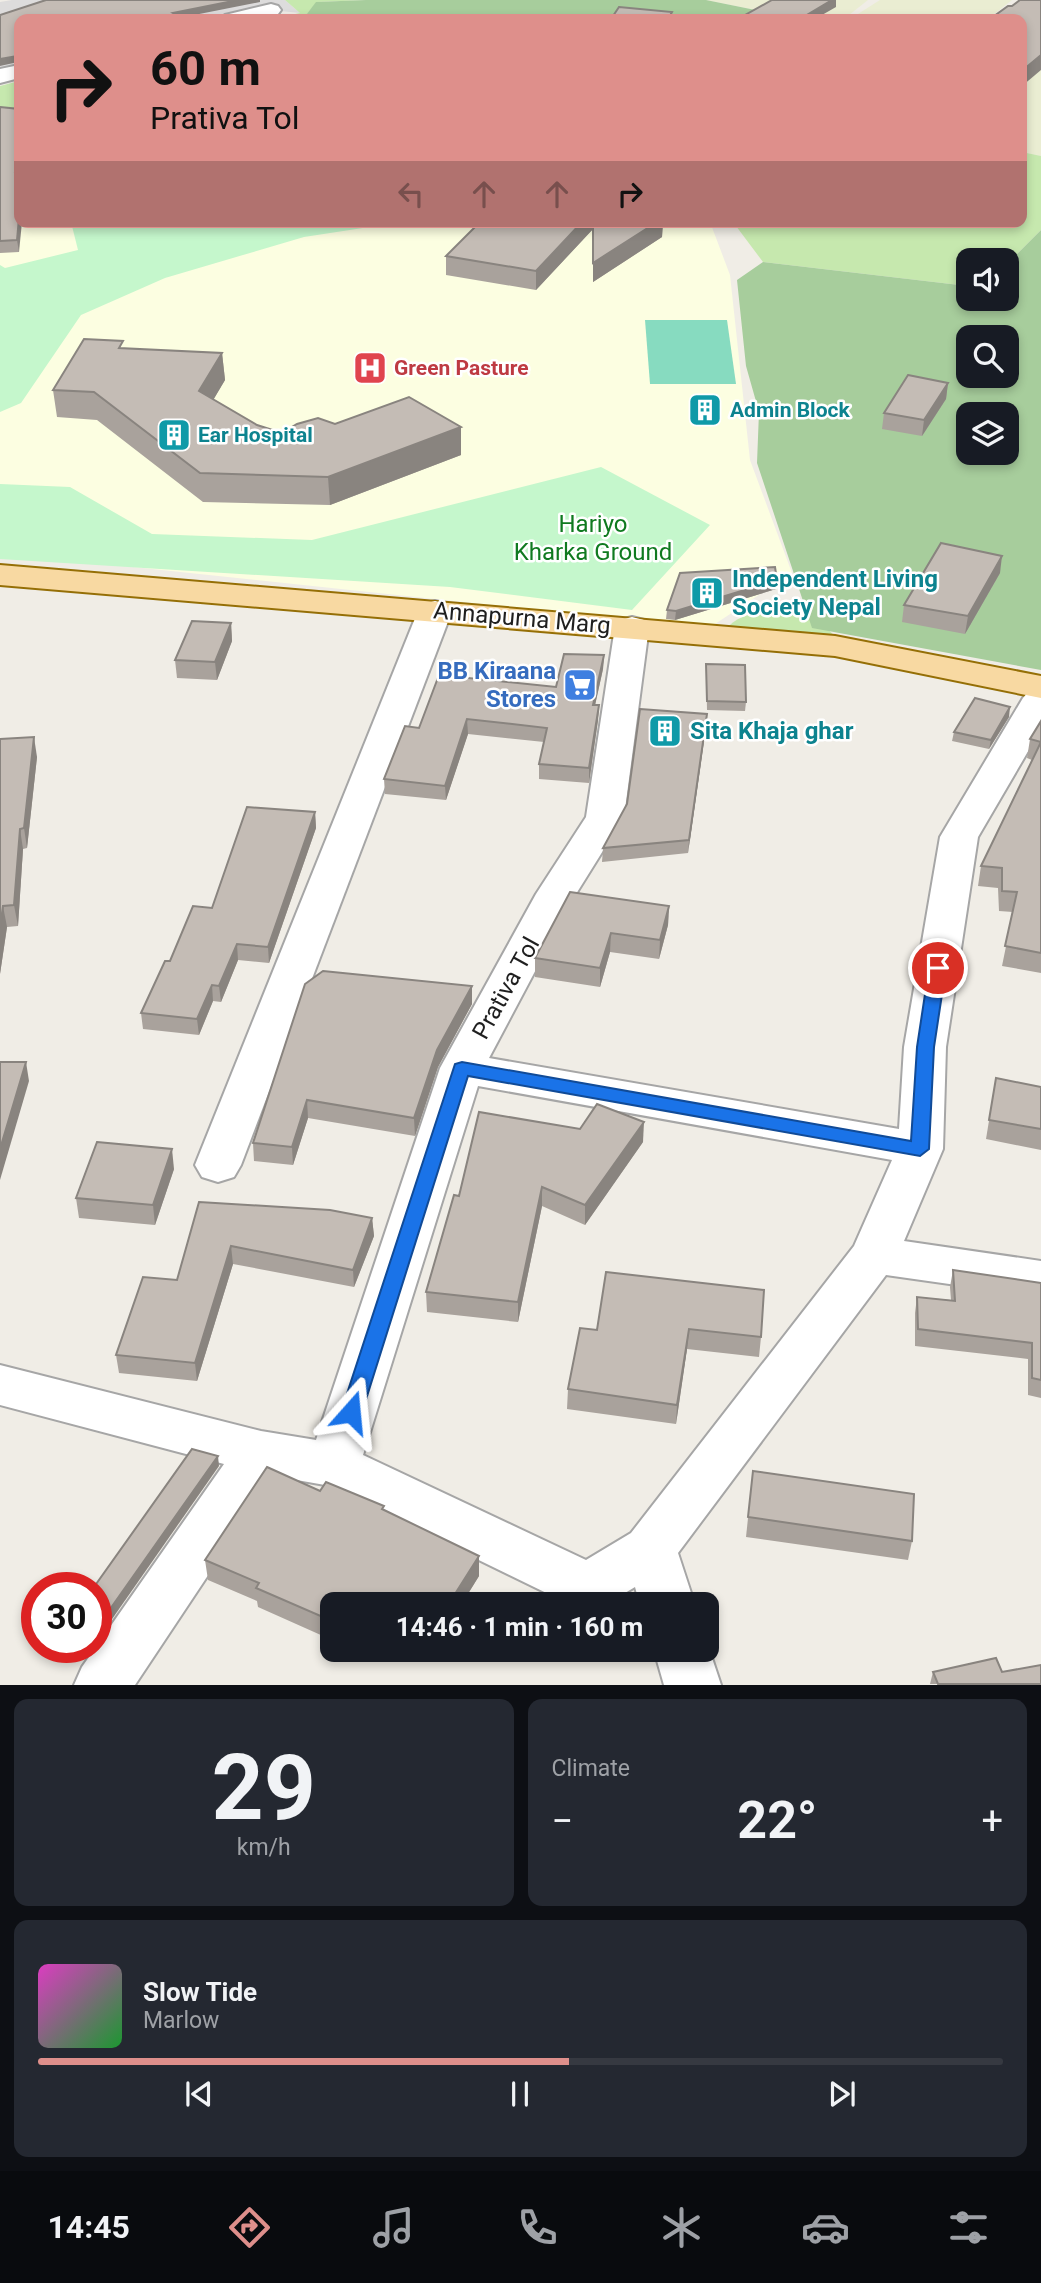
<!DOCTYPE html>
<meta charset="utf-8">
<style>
:root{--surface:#171b24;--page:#242831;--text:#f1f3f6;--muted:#9ea1a6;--line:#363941;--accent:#de8f8b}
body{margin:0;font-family:Roboto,sans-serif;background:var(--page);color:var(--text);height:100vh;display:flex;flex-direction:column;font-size:26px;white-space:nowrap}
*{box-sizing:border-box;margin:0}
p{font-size:23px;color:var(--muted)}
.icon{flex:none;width:38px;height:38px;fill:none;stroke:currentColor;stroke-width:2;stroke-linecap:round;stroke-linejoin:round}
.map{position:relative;height:1685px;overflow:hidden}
.drawer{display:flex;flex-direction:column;gap:14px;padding:14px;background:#0d0f14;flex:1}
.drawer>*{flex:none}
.hud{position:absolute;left:14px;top:14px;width:1013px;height:214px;border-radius:14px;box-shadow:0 4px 10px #0003;background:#de8f8b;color:#111;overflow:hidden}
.fabs{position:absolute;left:956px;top:248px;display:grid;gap:14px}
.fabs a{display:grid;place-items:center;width:63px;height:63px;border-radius:14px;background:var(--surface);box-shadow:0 4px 10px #0003;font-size:35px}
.speed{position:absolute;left:21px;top:1572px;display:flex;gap:14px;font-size:35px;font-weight:700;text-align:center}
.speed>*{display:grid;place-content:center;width:91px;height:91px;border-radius:50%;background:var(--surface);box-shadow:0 4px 10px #0003;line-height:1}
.speed .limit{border:10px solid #d22;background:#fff;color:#111}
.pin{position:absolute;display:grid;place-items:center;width:60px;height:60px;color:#fff;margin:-30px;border:4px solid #fff;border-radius:50%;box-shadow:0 2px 7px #0007}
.me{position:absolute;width:77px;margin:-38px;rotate:18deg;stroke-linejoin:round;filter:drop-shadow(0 0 5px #0008)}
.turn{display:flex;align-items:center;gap:24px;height:147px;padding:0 21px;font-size:32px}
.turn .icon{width:91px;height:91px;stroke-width:2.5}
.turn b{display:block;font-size:49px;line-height:60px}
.lanes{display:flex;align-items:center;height:66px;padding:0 21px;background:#0003;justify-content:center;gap:35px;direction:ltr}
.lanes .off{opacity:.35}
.big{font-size:52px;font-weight:700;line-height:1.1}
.drawer .widget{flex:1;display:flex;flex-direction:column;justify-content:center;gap:10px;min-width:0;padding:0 24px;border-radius:14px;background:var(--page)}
.drawer .dial{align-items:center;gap:0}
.dial b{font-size:91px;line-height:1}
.song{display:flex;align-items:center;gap:21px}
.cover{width:84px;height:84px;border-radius:10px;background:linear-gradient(135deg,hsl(310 70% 55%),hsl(130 70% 35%))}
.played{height:7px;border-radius:4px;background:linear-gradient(90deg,var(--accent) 55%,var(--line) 55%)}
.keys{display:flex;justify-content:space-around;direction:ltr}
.heat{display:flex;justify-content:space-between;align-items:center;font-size:38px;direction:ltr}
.drawer .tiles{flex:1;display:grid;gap:14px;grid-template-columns:1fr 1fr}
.widget:last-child{grid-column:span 2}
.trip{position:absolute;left:320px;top:1592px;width:399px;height:70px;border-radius:14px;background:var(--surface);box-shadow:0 4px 10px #0003;font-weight:700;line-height:70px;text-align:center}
.tab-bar{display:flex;height:112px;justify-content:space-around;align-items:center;background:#090b0e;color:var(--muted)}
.tab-bar .icon{width:49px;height:49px}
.tab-bar .selected{color:var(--accent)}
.tab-bar b{font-size:32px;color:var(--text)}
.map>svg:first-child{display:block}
</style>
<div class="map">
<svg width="1041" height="1685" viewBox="0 0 1041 1685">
<rect width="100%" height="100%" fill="#f0ede6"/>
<path fill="#dddcdc" d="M12,0H285L300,13L271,10L232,19H19V71L0,76V2Z"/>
<path fill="#fcfee1" d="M19,84V222H710L730,275L750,460L792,573L709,628L105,564L0,557V89Z"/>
<g fill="#eaedd2">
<path d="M706,0H868L844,19H800Z"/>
<path d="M880,0H1012L988,19H850Z"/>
<path d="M1041,0V156L1022,152V19H997Z"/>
</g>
<g fill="#c6e8ae">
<path d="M285,0H366L317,2L306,15L312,19H271L300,13Z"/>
<path d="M19,81V149L0,150V86Z"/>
<path d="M1022,152L1041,156V230L1006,265V261H968V286L763,262L733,222H1022Z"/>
<path d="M778,611L819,621L839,640L725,630C738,614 758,612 778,611Z"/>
</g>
<g fill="#a7cd9c" fill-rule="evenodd">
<path d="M366,0H706L800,19H313L306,15L316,2Z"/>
<path d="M1041,230V670L812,628L757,463L759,412L746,366L737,280L763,262L968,286V299H1006V265ZM968,338H1006V376H968ZM968,415H1006V453H968Z"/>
</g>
<g fill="#c5f7cc">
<path d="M71,222H386L389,224L304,237L165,278L81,315L21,403L0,412V265L5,268L78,250Z"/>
<path d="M601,467L710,525L632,610L450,587L0,559V484L70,487L152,534L312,540Z"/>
</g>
<path fill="#87dbc0" d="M645,320H727L736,384H650Z"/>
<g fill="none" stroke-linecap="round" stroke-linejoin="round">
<defs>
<g id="minor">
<path d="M271,4L278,6L281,10L278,14L257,19H222L225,15Z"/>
<path d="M19,65V78L0,83V69Z"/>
<path d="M435,601L447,604L452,611L241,1165L234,1177L218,1182L202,1177L195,1165L418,611L423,604Z"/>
<path d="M632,617L644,620L649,627L624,817L576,894L489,1058L899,1129L904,1047L940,837L1023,698L1029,691L1041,687V729L978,837L946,1047L943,1149L904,1241L1041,1261V1297L886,1275L678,1553L695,1605H640L635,1587L605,1605H571L325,1485L274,1476L135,1685H74L82,1667L224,1464L0,1405V1365L261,1431L316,1440L440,1068L536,894L586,817L615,627L620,620ZM478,1086L892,1160L854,1246L631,1533L586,1560L363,1455Z"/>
<path d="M707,1643L721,1685H664L654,1650H707Z"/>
</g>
<path id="major" d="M0,565L835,636L1041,676V698L835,656L0,585Z"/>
</defs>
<use href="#minor" stroke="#a6a6a6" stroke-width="4"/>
<use href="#major" stroke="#956f06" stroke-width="4"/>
<use href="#minor" fill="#fff" fill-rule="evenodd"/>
<use href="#major" fill="#f8d9a2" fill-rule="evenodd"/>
</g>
<g fill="#a9a29c">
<path d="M0,107L18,172L19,252L0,253Z"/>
<path d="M480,222H663L662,237L593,282V229L536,290L446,275V256Z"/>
<path d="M124,348L222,353L225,380L213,400L257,425L282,433L335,424L461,427V455L330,505L203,502L97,420L57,417L53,390Z"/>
<path d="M948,383L946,399L922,436L882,429L884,413Z"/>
<path d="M1000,573L965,634L902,622L904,605Z"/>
<path d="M777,580L776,589L675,620L666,619L667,610Z"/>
<path d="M231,623L232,641L217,680L177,678L175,660Z"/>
<path d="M604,655L603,669L595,705H599L598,720L589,783L539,779V764L544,742L468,734L446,800L385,794L384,779L419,728L556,687Z"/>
<path d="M706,664L746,702L745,711L707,710Z"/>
<path d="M1009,717L989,749L952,741L954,732Z"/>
<path d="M1041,721V973L1002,966L1013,912L999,911L998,888L978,886L981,866L1032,760L1027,758L1030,739Z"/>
<path d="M706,727L688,853L602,862L603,848Z"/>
<path d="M0,739L37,757L27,848L23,849L18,926L7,927L0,974Z"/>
<path d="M315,812L316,828L269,963L238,960L221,1002L213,1001L199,1035L143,1029L141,1013L170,961L212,908Z"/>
<path d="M669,906L668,925L659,959L610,952L600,987L535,977V958Z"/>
<path d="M305,984L472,1004L438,1067L415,1136L308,1118L293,1165L254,1161L253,1143Z"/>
<path d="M996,1078L1041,1087V1150L986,1139Z"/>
<path d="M643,1142L585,1225L542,1206L518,1322L427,1312L426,1292L459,1196Z"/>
<path d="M174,1169L155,1225L79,1218L76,1198Z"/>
<path d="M199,1202L372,1218L374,1236L354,1287L233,1264L197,1381L119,1373L116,1355L177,1280Z"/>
<path d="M953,1270L1041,1283V1398L1028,1395V1359L915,1346V1313L917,1297L951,1300L950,1287Z"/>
<path d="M606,1272L761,1337L759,1357L687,1349L676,1424L567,1409L568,1389L597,1330Z"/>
<path d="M753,1471L912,1541L908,1560L746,1537Z"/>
<path d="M384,1510L479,1556V1576L461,1605H332V1640L258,1607L257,1601L208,1580L205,1560Z"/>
<path d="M355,1650H373L369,1656Z"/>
<path d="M401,1650H432L424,1662Z"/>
<path d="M933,1672H1002L1041,1684H930Z"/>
</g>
<g fill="#89847f">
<path d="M238,0H260V2L174,19L173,13Z"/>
<path d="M832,0H836V7L815,19H800Z"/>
<path d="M1041,55V70L1022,86L1023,70Z"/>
<path d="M18,56V62L0,66V59Z"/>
<path d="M19,137V162L17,184L15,172Z"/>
<path d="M19,222H22L19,252L17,240Z"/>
<path d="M582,222H593V229L536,290V271Z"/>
<path d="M657,222H663L662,237L593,282V263Z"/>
<path d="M222,353L225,380L202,419L199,391Z"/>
<path d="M948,383L946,399L922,436L924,420Z"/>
<path d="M461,427V455L330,505L328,477Z"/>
<path d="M1002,556L1000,573L965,634L968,616Z"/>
<path d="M777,580L776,589L675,620L676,611Z"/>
<path d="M231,623L232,641L217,680L215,662Z"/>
<path d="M604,655L603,669L592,719L593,705Z"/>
<path d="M599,705L598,720L589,783V768Z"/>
<path d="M1010,707L1009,717L989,749L991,740Z"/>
<path d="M707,714L706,727L688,853L689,840Z"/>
<path d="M467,719L468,734L446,800L445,786Z"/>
<path d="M34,737L37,757L27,848L24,828Z"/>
<path d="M315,812L316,828L269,963L268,947Z"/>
<path d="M20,829L23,849L18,926L14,905Z"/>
<path d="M3,906L7,927L0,974V927Z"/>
<path d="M669,906L668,925L659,959L660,940Z"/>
<path d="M611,933L610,952L600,987V968Z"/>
<path d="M237,944L238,960L221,1002L219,986Z"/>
<path d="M212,985L213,1001L199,1035L197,1019Z"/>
<path d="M472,986V1004L438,1067L415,1136L414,1118L437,1050Z"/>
<path d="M26,1062L29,1081L0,1180V1149Z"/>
<path d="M307,1100L308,1118L293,1165L292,1147Z"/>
<path d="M644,1122L643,1142L585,1225V1205Z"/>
<path d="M172,1149L174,1169L155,1225L153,1205Z"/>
<path d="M542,1187V1206L518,1322V1302Z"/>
<path d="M372,1218L374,1236L354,1287L353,1270Z"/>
<path d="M231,1246L233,1264L197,1381L195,1363Z"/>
<path d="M689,1329L687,1349L676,1424L677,1405Z"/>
<path d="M218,1456L219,1466L96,1642V1629Z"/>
<path d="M479,1556V1576L461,1605H448Z"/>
<path d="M424,1650H432L424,1662Z"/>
</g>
<g fill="#c4bcb5" stroke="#89847f" stroke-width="2">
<path d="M46,0H238L173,13L184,19H19V59L18,56L0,59V15Z"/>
<path d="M772,0H832L800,19H738Z"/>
<path d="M1020,0H1041V55L1023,70L1022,19H990L1008,6H1012Z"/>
<path d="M619,7L672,12L668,19H611Z"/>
<path d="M0,107L19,109V137L15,172H19V218L17,240L0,241Z"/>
<path d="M480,222H582L536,271L446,256Z"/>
<path d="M593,222H657L593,263Z"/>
<path d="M84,339L123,341L119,348L222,353L199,391L257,425L282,433L297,424L318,418L335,424L409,397L461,427L328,477L200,473L94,392L53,390Z"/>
<path d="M908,375L948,383L924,420L884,413Z"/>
<path d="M941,543L1002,556L968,616L904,605Z"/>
<path d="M775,567L777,580L676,611L667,610L680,573Z"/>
<path d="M192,621L231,623L215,662L175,660Z"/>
<path d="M564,654L604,655L593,705H599L589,768L539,764L547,728L467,719L445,786L384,779L405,726L419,728L439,675L556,687Z"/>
<path d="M706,664L745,665L746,702L707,701Z"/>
<path d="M975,698L1010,707L991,740L954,732Z"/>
<path d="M640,709L707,714L689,840L603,848L627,804Z"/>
<path d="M1041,721V953L1005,946L1017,892L1002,891V868L981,866L1041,742L1030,739Z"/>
<path d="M34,737L24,828L20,829L14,905L3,906L0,927V739Z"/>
<path d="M247,807L315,812L268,947L237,944L219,986L212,985L197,1019L141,1013L165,961H170L193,906L212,908Z"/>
<path d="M570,892L669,906L660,940L611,933L600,968L535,958Z"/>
<path d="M323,971L472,986L437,1050L414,1118L307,1100L292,1147L253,1143L305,984Z"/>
<path d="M0,1062H26L0,1149Z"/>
<path d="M996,1078L1041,1087V1129L989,1120Z"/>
<path d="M597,1104L644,1122L585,1205L542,1187L518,1302L426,1292L454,1195L459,1196L479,1112L580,1129Z"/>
<path d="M97,1142L172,1149L153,1205L76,1198Z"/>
<path d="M199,1202L330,1210L372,1218L353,1270L231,1246L195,1363L116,1355L143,1277L177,1280Z"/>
<path d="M953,1270L1041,1283V1380L1032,1378V1343L918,1329L917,1297L955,1301Z"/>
<path d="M606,1272L764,1290L761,1337L689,1329L677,1405L568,1389L580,1328L597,1330Z"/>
<path d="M192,1449L218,1456L96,1629V1587H94Z"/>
<path d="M267,1467L320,1491L326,1482L384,1506L382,1509L479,1556L448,1605H332V1621L256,1588L259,1583L205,1560Z"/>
<path d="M753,1471L914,1494L912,1541L748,1517Z"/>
<path d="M996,1658L1002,1672L1041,1665V1684H938L933,1672Z"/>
</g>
<path fill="#1a73e8" stroke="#114b97" stroke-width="2" d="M938,963L946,968L934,1047L929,1149L920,1156L468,1076L362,1412L358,1418L351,1420L344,1418L341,1412L455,1064L462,1062L911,1141L917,1047L929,968Z"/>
<defs>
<symbol id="hospital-square" viewBox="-11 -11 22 22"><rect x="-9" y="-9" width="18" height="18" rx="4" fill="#e0444e" stroke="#fff"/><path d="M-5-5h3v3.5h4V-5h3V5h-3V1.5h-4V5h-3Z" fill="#fff"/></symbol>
<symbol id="building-square" viewBox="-11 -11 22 22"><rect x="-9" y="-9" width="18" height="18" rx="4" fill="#0f9aa8" stroke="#fff"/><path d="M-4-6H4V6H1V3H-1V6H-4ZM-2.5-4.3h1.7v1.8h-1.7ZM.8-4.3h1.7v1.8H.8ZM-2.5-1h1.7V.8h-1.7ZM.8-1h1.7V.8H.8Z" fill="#fff"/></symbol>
<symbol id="supermarket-square" viewBox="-11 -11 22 22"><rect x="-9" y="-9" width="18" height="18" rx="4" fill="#3f7fe0" stroke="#fff"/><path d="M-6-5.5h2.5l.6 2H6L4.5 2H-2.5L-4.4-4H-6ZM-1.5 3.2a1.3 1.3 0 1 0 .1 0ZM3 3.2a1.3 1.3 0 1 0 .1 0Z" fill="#fff"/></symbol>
</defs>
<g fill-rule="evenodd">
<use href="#hospital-square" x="351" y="349" width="38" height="38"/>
<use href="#building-square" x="686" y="391" width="38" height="38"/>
<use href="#building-square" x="155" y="416" width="38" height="38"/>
<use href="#building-square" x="688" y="574" width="38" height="38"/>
<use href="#supermarket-square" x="561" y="666" width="38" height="38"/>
<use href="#building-square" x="646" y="712" width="38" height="38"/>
</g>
<g text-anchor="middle" stroke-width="5" stroke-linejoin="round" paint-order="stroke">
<g font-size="21" font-weight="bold" fill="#be3a42" stroke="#fff" text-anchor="start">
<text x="394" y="375">Green Pasture</text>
</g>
<g font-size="21" font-weight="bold" fill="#0d838f" stroke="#fff" text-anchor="start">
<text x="730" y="417">Admin Block</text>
<text x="198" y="442">Ear Hospital</text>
</g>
<g font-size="24" fill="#107a20" stroke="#fff">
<text x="593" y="532">Hariyo<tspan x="593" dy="28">Kharka Ground</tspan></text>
</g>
<g font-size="24" font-weight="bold" fill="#0d838f" stroke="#fff" text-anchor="start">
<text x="732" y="587">Independent Living<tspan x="732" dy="28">Society Nepal</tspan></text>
<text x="690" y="739">Sita Khaja ghar</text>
</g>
<g font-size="24" fill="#1f1f1f" stroke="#fff">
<text transform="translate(522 618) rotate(5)" y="8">Annapurna Marg</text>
<text transform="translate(506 988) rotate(-61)" y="8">Prativa Tol</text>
</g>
<g font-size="24" font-weight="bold" fill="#366cbe" stroke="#fff" text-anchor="end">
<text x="556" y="679">BB Kiraana<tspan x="556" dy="28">Stores</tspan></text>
</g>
</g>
</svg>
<div class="fabs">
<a><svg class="icon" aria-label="sound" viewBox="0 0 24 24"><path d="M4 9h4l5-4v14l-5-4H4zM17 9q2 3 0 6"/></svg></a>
<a><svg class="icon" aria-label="search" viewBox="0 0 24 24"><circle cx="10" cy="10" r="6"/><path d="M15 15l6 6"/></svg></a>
<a><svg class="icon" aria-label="layers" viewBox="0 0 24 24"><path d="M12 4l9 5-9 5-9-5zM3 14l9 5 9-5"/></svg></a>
</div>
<div class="speed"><div class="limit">30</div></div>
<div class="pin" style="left:938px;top:968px;background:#d93025"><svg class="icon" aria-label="arrive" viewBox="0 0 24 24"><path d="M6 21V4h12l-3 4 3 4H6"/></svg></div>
<svg class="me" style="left:351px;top:1412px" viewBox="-20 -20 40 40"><path d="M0-17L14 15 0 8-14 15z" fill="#1a73e8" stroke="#fff" stroke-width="4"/></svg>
<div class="trip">14:46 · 1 min · 160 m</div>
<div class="hud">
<div class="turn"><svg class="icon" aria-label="right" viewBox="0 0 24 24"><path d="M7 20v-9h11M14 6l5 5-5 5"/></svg><div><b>60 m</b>Prativa Tol</div></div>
<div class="lanes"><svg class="icon off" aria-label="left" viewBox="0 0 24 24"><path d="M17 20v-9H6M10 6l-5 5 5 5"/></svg><svg class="icon off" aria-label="ahead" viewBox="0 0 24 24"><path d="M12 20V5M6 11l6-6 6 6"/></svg><svg class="icon off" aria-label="ahead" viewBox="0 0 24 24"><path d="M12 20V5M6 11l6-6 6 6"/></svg><svg class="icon" aria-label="right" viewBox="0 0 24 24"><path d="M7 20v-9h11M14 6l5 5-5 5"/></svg></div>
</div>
</div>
<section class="drawer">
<div class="tiles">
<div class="widget dial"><b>29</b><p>km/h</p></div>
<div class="widget"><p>Climate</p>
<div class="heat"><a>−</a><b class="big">22°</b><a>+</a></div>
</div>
<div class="widget">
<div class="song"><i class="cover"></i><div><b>Slow Tide</b><p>Marlow</p></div></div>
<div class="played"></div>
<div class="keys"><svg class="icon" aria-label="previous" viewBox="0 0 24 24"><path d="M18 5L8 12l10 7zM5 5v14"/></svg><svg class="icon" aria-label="pause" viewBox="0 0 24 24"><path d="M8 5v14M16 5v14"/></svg><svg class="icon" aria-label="next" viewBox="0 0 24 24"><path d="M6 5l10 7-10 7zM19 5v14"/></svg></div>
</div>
</div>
</section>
<nav class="tab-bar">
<b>14:45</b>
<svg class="icon selected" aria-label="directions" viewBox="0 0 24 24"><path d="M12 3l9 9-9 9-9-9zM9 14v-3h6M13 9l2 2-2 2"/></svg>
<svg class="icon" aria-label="music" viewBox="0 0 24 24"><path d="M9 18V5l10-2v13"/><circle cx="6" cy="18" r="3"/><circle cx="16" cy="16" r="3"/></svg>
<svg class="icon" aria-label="phone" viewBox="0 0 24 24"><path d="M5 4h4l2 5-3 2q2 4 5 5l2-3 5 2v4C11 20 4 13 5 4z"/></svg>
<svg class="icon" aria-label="climate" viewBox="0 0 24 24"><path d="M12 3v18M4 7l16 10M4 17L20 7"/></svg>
<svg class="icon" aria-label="car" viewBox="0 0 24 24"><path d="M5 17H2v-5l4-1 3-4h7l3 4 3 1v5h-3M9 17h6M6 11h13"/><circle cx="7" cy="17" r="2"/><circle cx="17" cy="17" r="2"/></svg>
<svg class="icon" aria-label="filters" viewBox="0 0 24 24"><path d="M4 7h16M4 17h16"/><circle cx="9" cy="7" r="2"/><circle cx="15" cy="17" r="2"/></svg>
</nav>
